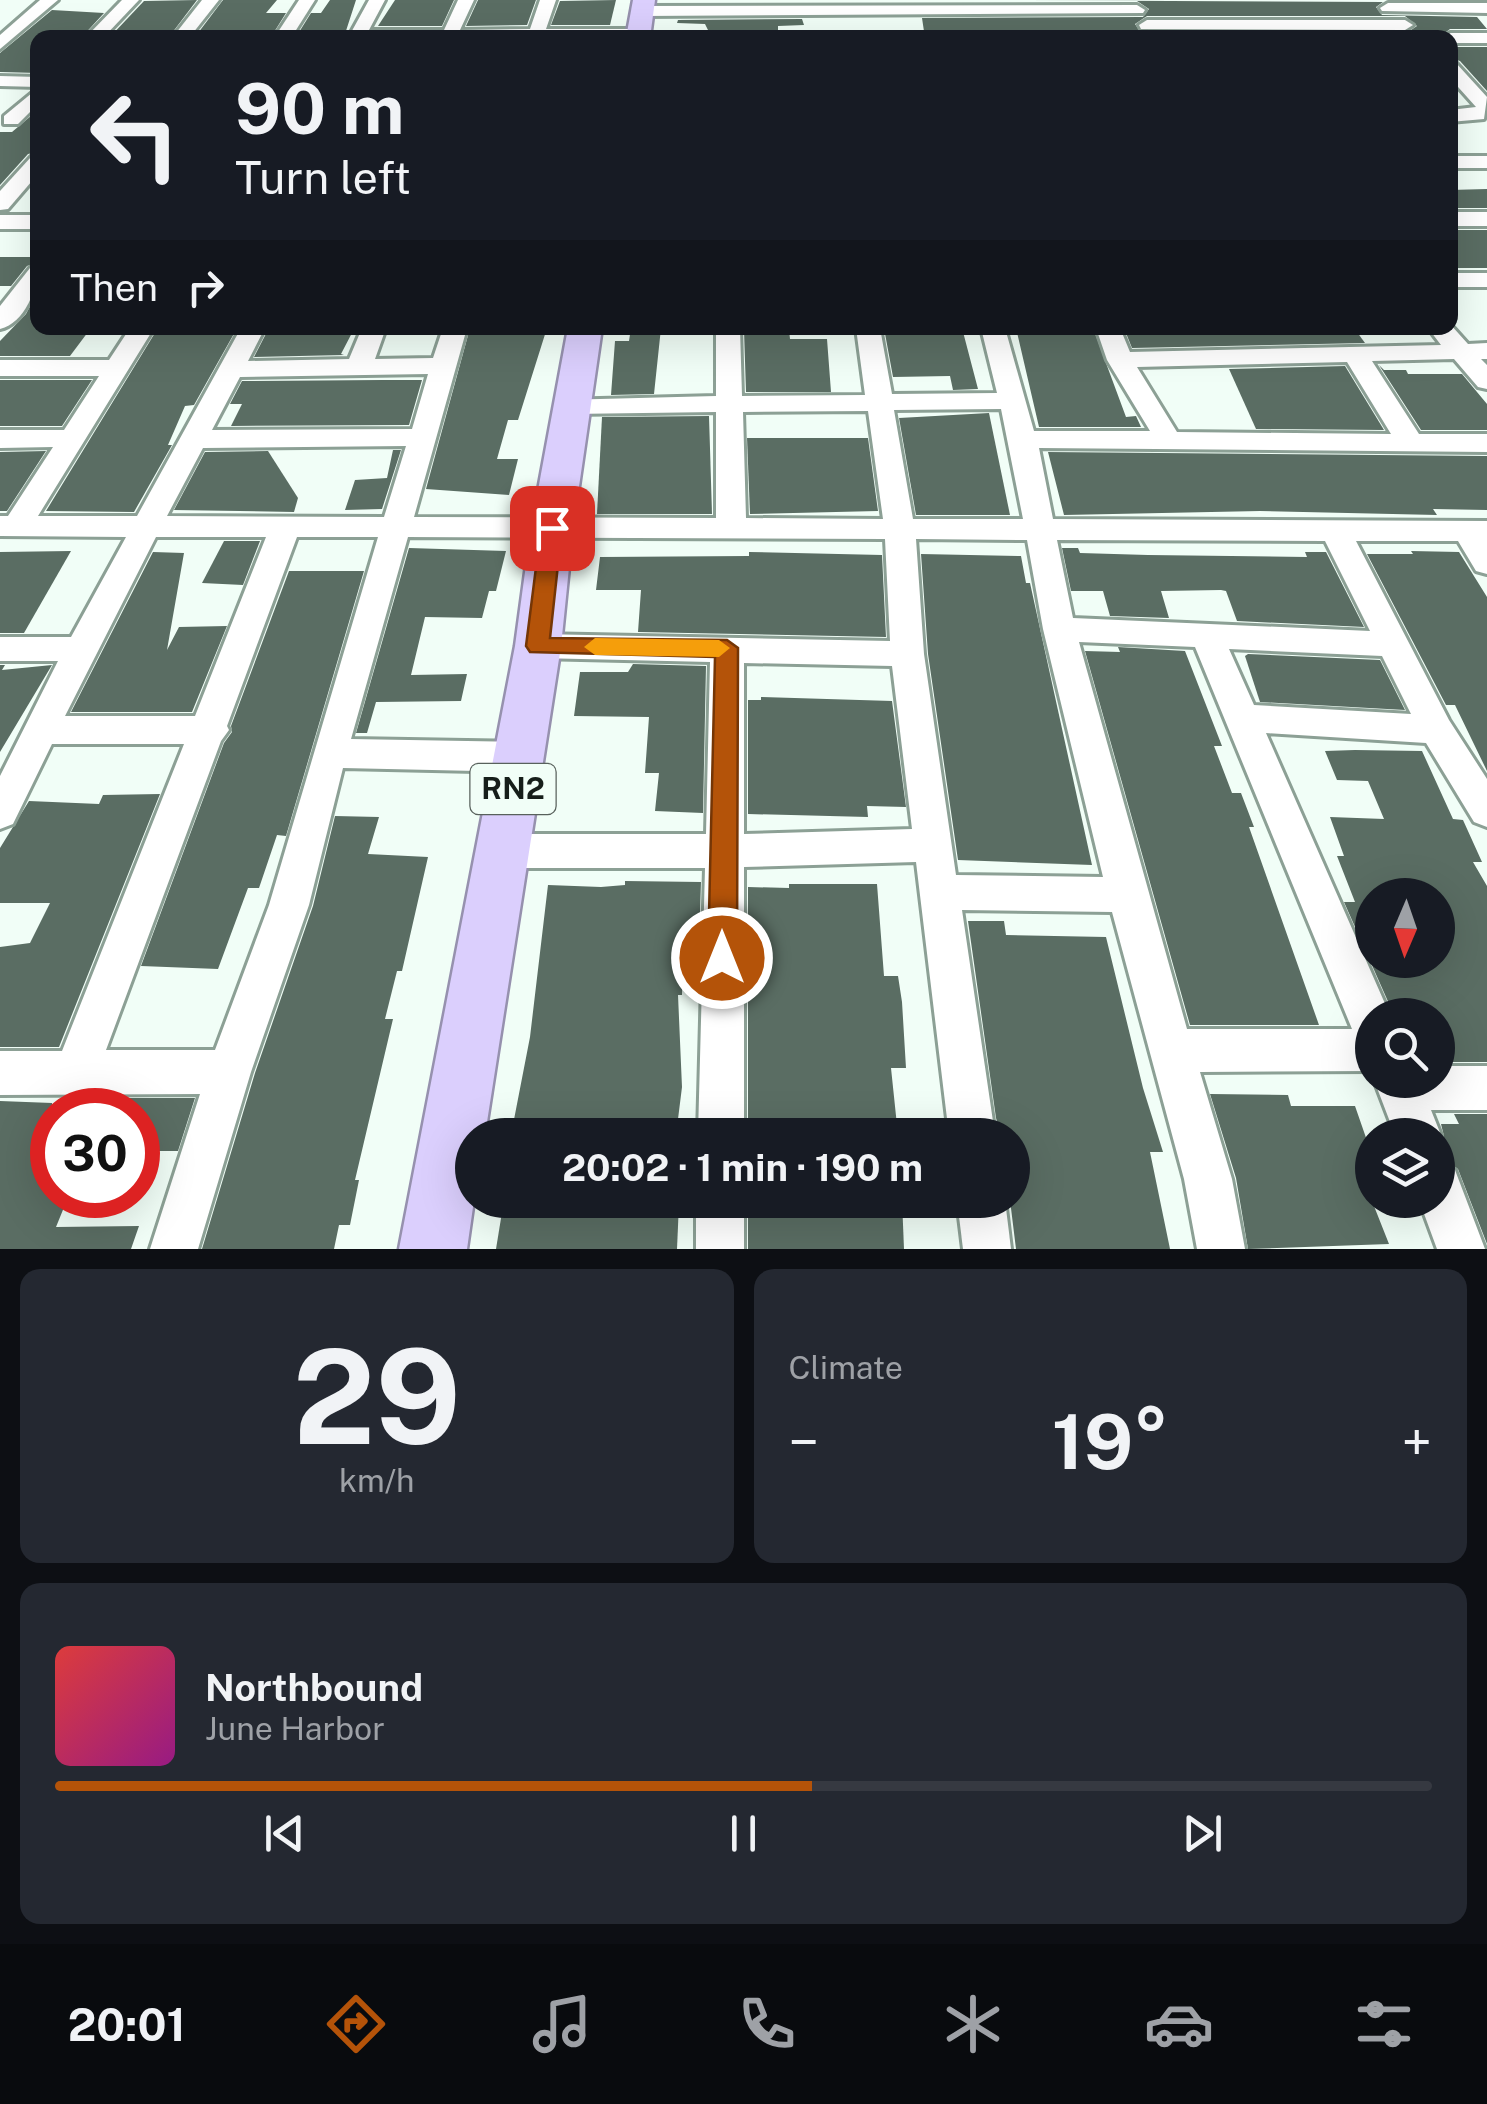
<!DOCTYPE html>
<meta charset="utf-8">
<style>
:root{--surface:#171b24;--page:#242831;--text:#f1f3f6;--muted:#9ea1a6;--line:#363941;--accent:#b45309}
body{margin:0;font-family:"Public Sans",sans-serif;background:var(--page);color:var(--text);height:100vh;display:flex;flex-direction:column;font-size:38px;white-space:nowrap}
*{box-sizing:border-box;margin:0}
p{font-size:32px;color:var(--muted)}
.icon{flex:none;width:55px;height:55px;fill:none;stroke:currentColor;stroke-width:2;stroke-linecap:round;stroke-linejoin:round}
.map{position:relative;height:1249px;overflow:hidden}
.details{display:flex;flex-direction:column;gap:20px;padding:20px;background:#0d0f14;flex:1}
.details>*{flex:none}
.hud{position:absolute;left:30px;top:30px;width:1428px;height:305px;border-radius:20px;box-shadow:0 10px 40px #0002;background:#171b24;color:var(--text);overflow:hidden}
.needle{width:65px;rotate:182deg}
.tools{position:absolute;left:1355px;top:878px;display:grid;gap:20px}
.tools a{display:grid;place-items:center;width:100px;height:100px;border-radius:50%;background:var(--surface);box-shadow:0 10px 40px #0002;font-size:50px}
.speed{position:absolute;left:30px;top:1088px;display:flex;gap:20px;font-size:50px;font-weight:700;text-align:center}
.speed>*{display:grid;place-content:center;width:130px;height:130px;border-radius:50%;background:var(--surface);box-shadow:0 10px 40px #0002;line-height:1}
.speed .limit{border:15px solid #d22;background:#fff;color:#111}
.pin{position:absolute;display:grid;place-items:center;width:85px;height:85px;color:#fff;margin:-42px;border-radius:20px;box-shadow:0 5px 15px #0006}
.me{position:absolute;width:110px;margin:-55px;rotate:0deg;stroke-linejoin:round;filter:drop-shadow(0 0 8px #0008)}
.turn{display:flex;align-items:center;gap:35px;height:210px;padding:0 40px;font-size:45px}
.turn .icon{width:130px;height:130px;stroke-width:2.5}
.turn b{display:block;font-size:70px;line-height:85px}
.then{display:flex;align-items:center;height:95px;padding:0 40px;background:#0003;gap:20px;font-size:38px}
.big{font-size:75px;font-weight:700;line-height:1.1}
.details .widget{flex:1;display:flex;flex-direction:column;justify-content:center;gap:15px;min-width:0;padding:0 35px;border-radius:20px;background:var(--page)}
.details .dial{align-items:center;gap:0}
.dial b{font-size:130px;line-height:1}
.song{display:flex;align-items:center;gap:30px}
.cover{width:120px;height:120px;border-radius:15px;background:linear-gradient(135deg,hsl(0 70% 55%),hsl(310 70% 35%))}
.played{height:10px;border-radius:5px;background:linear-gradient(90deg,var(--accent) 55%,var(--line) 55%)}
.keys{display:flex;justify-content:space-around;direction:ltr}
.heat{display:flex;justify-content:space-between;align-items:center;font-size:55px;direction:ltr}
.details .tiles{flex:1;display:grid;gap:20px;grid-template-columns:1fr 1fr}
.widget:last-child{grid-column:span 2}
.trip{position:absolute;left:455px;top:1118px;width:575px;height:100px;border-radius:50px;background:var(--surface);box-shadow:0 10px 40px #0002;font-weight:700;line-height:100px;text-align:center}
.menu{display:flex;height:160px;justify-content:space-around;align-items:center;background:#090b0e;color:var(--muted)}
.menu .icon{width:70px;height:70px}
.menu .active{color:var(--accent)}
.menu b{font-size:45px;color:var(--text)}
.map>svg:first-child{display:block}
</style>
<div class="map">
<svg width="1487" height="1249" viewBox="0 0 1487 1249">
<rect width="100%" height="100%" fill="#f1fef7"/>
<g fill="#5a6d63" fill-rule="evenodd">
<path d="M197,0L169,37L109,38L144,1Z"/>
<path d="M223,0H277L266,13H286L271,37H195Z"/>
<path d="M330,0H356L344,37H296L311,13H321Z"/>
<path d="M395,0H454L442,26H378Z"/>
<path d="M478,0H536L527,25L466,26Z"/>
<path d="M616,0L610,25H551L560,1Z"/>
<path d="M980,0L1383,2L1376,7L1382,15L1477,17L1487,29H1450L1438,38H925L922,18L1143,17L1149,9L1137,1ZM1147,16H1405L1417,26L1405,34L1141,33L1135,24Z"/>
<path d="M52,10L104,13L81,38H38V73L0,72V53Z"/>
<path d="M802,19L804,25L778,26V38H712L705,24L677,23L678,20Z"/>
<path d="M1450,47H1487V91L1460,61L1450,58Z"/>
<path d="M38,110V152L28,154L0,185V132H12Z"/>
<path d="M1487,189V208H1450V190Z"/>
<rect x="1450" y="230" width="37" height="38"/>
<path d="M0,257H38V262L27,266L11,286H0Z"/>
<path d="M38,291V328H91L70,356H0V341L26,314Z"/>
<path d="M158,328L236,330L194,405L185,406L168,445H172L134,512L46,511Z"/>
<path d="M269,328H309L354,329L341,354L344,355L254,357Z"/>
<path d="M470,328H547L518,420H508L497,459H518L509,495L426,489Z"/>
<path d="M631,328H661L654,394L611,395L615,341H629Z"/>
<path d="M884,328H962L978,389L953,390L950,376L893,377Z"/>
<path d="M1016,328H1093L1126,417L1136,416L1141,427H1039Z"/>
<path d="M1124,328H1354L1365,343L1132,348Z"/>
<path d="M744,330H789L790,339H827L831,392H746Z"/>
<path d="M1379,365L1384,370H1406L1408,374H1462L1487,404V430H1421Z"/>
<path d="M1345,366L1384,430L1256,429L1229,369Z"/>
<path d="M0,380H92L62,426H0Z"/>
<path d="M382,380H422L409,425L231,426L242,404H230L242,381Z"/>
<path d="M989,413L1010,515H916L899,418Z"/>
<path d="M709,416L712,514H597L602,417Z"/>
<path d="M747,438H868L878,511L750,514Z"/>
<path d="M393,450H401L382,509L345,510L355,480L387,478Z"/>
<path d="M46,451L7,511H0V452Z"/>
<path d="M268,451L298,498L294,512L174,510L205,452Z"/>
<path d="M1048,452L1487,456V510L1433,509L1437,515L1260,511L1064,515Z"/>
<path d="M224,541H260L243,585L202,583Z"/>
<path d="M409,548L506,551L496,591H489L482,618L425,617L411,675L467,674L461,701L376,702L367,733H356Z"/>
<path d="M1062,548H1078L1080,553L1148,555L1307,557L1305,552H1326L1364,627L1237,621L1226,591L1221,590L1161,591L1169,618L1110,616L1103,591H1071Z"/>
<path d="M71,551L24,633H0V552Z"/>
<path d="M1411,551L1459,552L1487,597V771L1455,705H1446L1367,554H1413Z"/>
<path d="M153,552L184,553L167,650L179,627L227,626L192,712H71Z"/>
<path d="M749,552L882,555L886,637L638,632L641,590H596L600,557L749,556Z"/>
<path d="M921,554L1021,556L1026,583H1030L1092,865L958,860L928,654Z"/>
<path d="M289,571H364L286,836L277,835L259,888H248L218,969L141,966L224,743L232,732L231,726Z"/>
<path d="M1118,647L1185,651L1222,746H1214L1232,793H1241L1254,827H1249L1319,1025H1190L1085,651L1120,652Z"/>
<path d="M1248,654L1380,660L1405,710L1260,702L1245,656Z"/>
<path d="M633,664L706,666L703,813L655,811L659,773H645L649,717L574,716L580,672H628Z"/>
<path d="M0,665H5L2,670L52,665L0,752Z"/>
<path d="M761,697L892,701L906,807L867,806L868,817L748,814V700H761Z"/>
<path d="M1355,750L1422,751L1453,819L1463,820L1482,862H1473L1487,886V1062H1438V1015H1394L1344,902H1355L1337,856H1344L1330,817L1384,819L1368,781L1337,780L1325,751ZM1372,895H1438V960H1372Z"/>
<path d="M160,794L59,1047H0V947L30,943L50,903H0V848L29,801L99,804L103,795Z"/>
<path d="M335,816L379,817L368,854L428,857L402,971H397L385,1019H393L355,1180H359L350,1225H339L334,1249H202L255,1073L313,906Z"/>
<path d="M625,881L701,882L699,942H683L682,995H678L682,1087L676,1135H511L530,1037L548,885L601,887L625,885Z"/>
<path d="M789,884H877L884,976H898L902,1002L906,1068H891L898,1135H748V887L789,888Z"/>
<path d="M968,921H1004L1006,935L1106,937L1143,1088L1163,1152H1150L1170,1249H1016L1010,1200L1012,1135H1001L996,1118Z"/>
<path d="M1210,1094L1288,1095L1291,1106H1355L1372,1155V1201L1389,1244L1248,1249L1236,1178Z"/>
<path d="M122,1098H195L178,1151H138V1110H118Z"/>
<path d="M0,1101L52,1103V1195H69L56,1227L139,1226L131,1249H0Z"/>
<path d="M1454,1114H1487V1244L1458,1169L1438,1157V1147L1444,1136L1441,1124H1459Z"/>
<path d="M504,1200L679,1203L677,1249H496Z"/>
<path d="M748,1200H902L904,1249H748Z"/>
</g>
<g fill="none" stroke-linecap="round" stroke-linejoin="round">
<defs>
<g id="minor">
<path d="M40,0H58L0,49V35Z"/>
<path d="M122,0H139L103,38H85Z"/>
<path d="M202,0H219L189,38H172Z"/>
<path d="M299,0H315L291,38H274Z"/>
<path d="M369,0H385L369,30H444L458,0H474L460,30L530,29L540,0H556L546,29H639L647,34L645,38H348Z"/>
<path d="M1388,3H1487V13L1382,11L1380,8Z"/>
<path d="M1137,5L1145,10L1143,13L642,16L634,11L642,6Z"/>
<path d="M1147,20H1405L1413,25L1405,30L1141,29L1139,25Z"/>
<path d="M1450,33H1487V43H1450V38H1442Z"/>
<path d="M1450,62L1456,63L1487,97L1484,119L1450,122V110L1476,107L1450,78Z"/>
<path d="M0,76L38,77V87L0,86Z"/>
<path d="M38,88V104L18,124H4V116Z"/>
<path d="M38,155V174L8,209L0,210V191L31,157Z"/>
<rect x="1450" y="156" width="37" height="12"/>
<rect x="1450" y="212" width="37" height="14"/>
<rect x="0" y="215" width="38" height="14"/>
<path d="M38,266C38,288 25,323 0,329V306L30,268Z"/>
<rect x="1450" y="273" width="37" height="14"/>
<path d="M1450,324L1468,344L1487,343V359H1481L1487,365V389L1478,387L1454,359L1372,361L1419,434H1487V452L1039,448L1053,519L1487,521V574L1476,571L1458,541H1356L1449,720L1487,779V827L1474,822L1426,743L1266,733L1390,1015H1372V1071L1200,1072L1232,1179L1245,1249H1197L1184,1179L1112,912L962,910L995,1135H949L916,862L744,867V1135H698L705,868H502L488,863L483,851L488,839L502,834H706L710,662L538,658L526,655L521,646L526,637L538,634L890,641L885,539L408,537L351,739L518,742L531,747L536,757L531,767L518,772L343,768L309,905L251,1072L198,1249H150L200,1094L0,1095V1051H62L184,744H52L13,824L0,829V776L58,661H0V637H71L126,537L0,536V516H8L53,447L0,448V430H64L99,376H0V360H109L130,328H154L38,516H137L241,328H265L248,361L349,359L362,328H386L375,359L433,358L443,328H467L414,517L716,518V412L570,414L557,406L561,400L716,396V328H740L742,396L865,395L856,328H880L892,394L997,393L981,328H1005L1034,431H1150L1107,360L1096,328H1120L1130,352L1441,345L1428,328H1450ZM1347,362L1391,434L1177,432L1137,367ZM428,374L412,429L212,430L240,377ZM1001,409L1023,519H913L894,410ZM868,411L883,519L746,518L743,412ZM406,446L384,517L167,516L203,448ZM156,537H266L195,716H65ZM297,537H378L269,905L215,1050H106L221,741L229,730L227,726ZM916,539L1027,540L1043,629L1103,877L956,875L924,654ZM1057,540L1325,541L1370,631L1073,618ZM1079,642L1195,647L1352,1029H1187ZM1229,649L1382,656L1411,714L1254,705ZM744,663L892,666L912,829L744,834Z"/>
<path d="M1438,1066H1487V1110H1431L1441,1135L1438,1143V1135H1395L1374,1080H1438Z"/>
<path d="M1438,1163L1455,1170L1485,1249H1437L1419,1200H1438Z"/>
<rect x="696" y="1200" width="48" height="49"/>
<path d="M957,1200H1005L1011,1249H963Z"/>
</g>
<g id="highway">
<path d="M633,0H655L650,38H626Z"/>
<path d="M568,328H602L573,528L561,646L485,1135H472L474,1200L467,1249H399L515,646L531,528Z"/>
</g>
</defs>
<use href="#minor" stroke="#8ca095" stroke-width="6"/>
<use href="#highway" stroke="#9691ae" stroke-width="5"/>
<use href="#minor" fill="#fff" fill-rule="evenodd"/>
<use href="#highway" fill="#dbcffd" fill-rule="evenodd"/>
</g>
<path fill="#b45309" stroke="#753606" stroke-width="2.5" d="M552,521L562,528L550,638L727,640L738,648L737,958L732,967L722,971L712,967L708,958L715,657L530,652L526,646L541,528Z"/>
<path fill="#f59e0b" d="M595,638L719,640L730,648L719,657L595,655L584,647Z"/>
<g text-anchor="middle" stroke-width="8" stroke-linejoin="round" paint-order="stroke">
<rect fill="#f1fef7" stroke="#58615c" stroke-width="2.5" x="470.5" y="764" width="85" height="50" rx="8"/>
<g font-size="30" font-weight="bold" fill="#161e1a">
<text x="513" y="799">RN2</text>
</g>
</g>
</svg>
<div class="tools">
<a><svg class="needle" viewBox="-14 -14 28 28"><path d="M0-13l5 13h-10z" fill="#e53935"/><path d="M0 13l5-13h-10z" fill="#9ea1a6"/></svg></a>
<a><svg class="icon" aria-label="search" viewBox="0 0 24 24"><circle cx="10" cy="10" r="6"/><path d="M15 15l6 6"/></svg></a>
<a><svg class="icon" aria-label="layers" viewBox="0 0 24 24"><path d="M12 4l9 5-9 5-9-5zM3 14l9 5 9-5"/></svg></a>
</div>
<div class="speed"><div class="limit">30</div></div>
<div class="pin" style="left:552px;top:528px;background:#d93025"><svg class="icon" aria-label="arrive" viewBox="0 0 24 24"><path d="M6 21V4h12l-3 4 3 4H6"/></svg></div>
<svg class="me" style="left:722px;top:958px" viewBox="-20 -20 40 40"><circle r="17" fill="#b45309" stroke="#fff" stroke-width="3"/><path d="M0-11L8 9 0 5-8 9z" fill="#fff"/></svg>
<div class="trip">20:02 · 1 min · 190 m</div>
<div class="hud">
<div class="turn"><svg class="icon" aria-label="left" viewBox="0 0 24 24"><path d="M17 20v-9H6M10 6l-5 5 5 5"/></svg><div><b>90 m</b>Turn left</div></div>
<div class="then">Then<svg class="icon" aria-label="right" viewBox="0 0 24 24"><path d="M7 20v-9h11M14 6l5 5-5 5"/></svg></div>
</div>
</div>
<section class="details">
<div class="tiles">
<div class="widget dial"><b>29</b><p>km/h</p></div>
<div class="widget"><p>Climate</p>
<div class="heat"><a>−</a><b class="big">19°</b><a>+</a></div>
</div>
<div class="widget">
<div class="song"><i class="cover"></i><div><b>Northbound</b><p>June Harbor</p></div></div>
<div class="played"></div>
<div class="keys"><svg class="icon" aria-label="previous" viewBox="0 0 24 24"><path d="M18 5L8 12l10 7zM5 5v14"/></svg><svg class="icon" aria-label="pause" viewBox="0 0 24 24"><path d="M8 5v14M16 5v14"/></svg><svg class="icon" aria-label="next" viewBox="0 0 24 24"><path d="M6 5l10 7-10 7zM19 5v14"/></svg></div>
</div>
</div>
</section>
<nav class="menu">
<b>20:01</b>
<svg class="icon active" aria-label="directions" viewBox="0 0 24 24"><path d="M12 3l9 9-9 9-9-9zM9 14v-3h6M13 9l2 2-2 2"/></svg>
<svg class="icon" aria-label="music" viewBox="0 0 24 24"><path d="M9 18V5l10-2v13"/><circle cx="6" cy="18" r="3"/><circle cx="16" cy="16" r="3"/></svg>
<svg class="icon" aria-label="phone" viewBox="0 0 24 24"><path d="M5 4h4l2 5-3 2q2 4 5 5l2-3 5 2v4C11 20 4 13 5 4z"/></svg>
<svg class="icon" aria-label="climate" viewBox="0 0 24 24"><path d="M12 3v18M4 7l16 10M4 17L20 7"/></svg>
<svg class="icon" aria-label="car" viewBox="0 0 24 24"><path d="M5 17H2v-5l4-1 3-4h7l3 4 3 1v5h-3M9 17h6M6 11h13"/><circle cx="7" cy="17" r="2"/><circle cx="17" cy="17" r="2"/></svg>
<svg class="icon" aria-label="filters" viewBox="0 0 24 24"><path d="M4 7h16M4 17h16"/><circle cx="9" cy="7" r="2"/><circle cx="15" cy="17" r="2"/></svg>
</nav>
